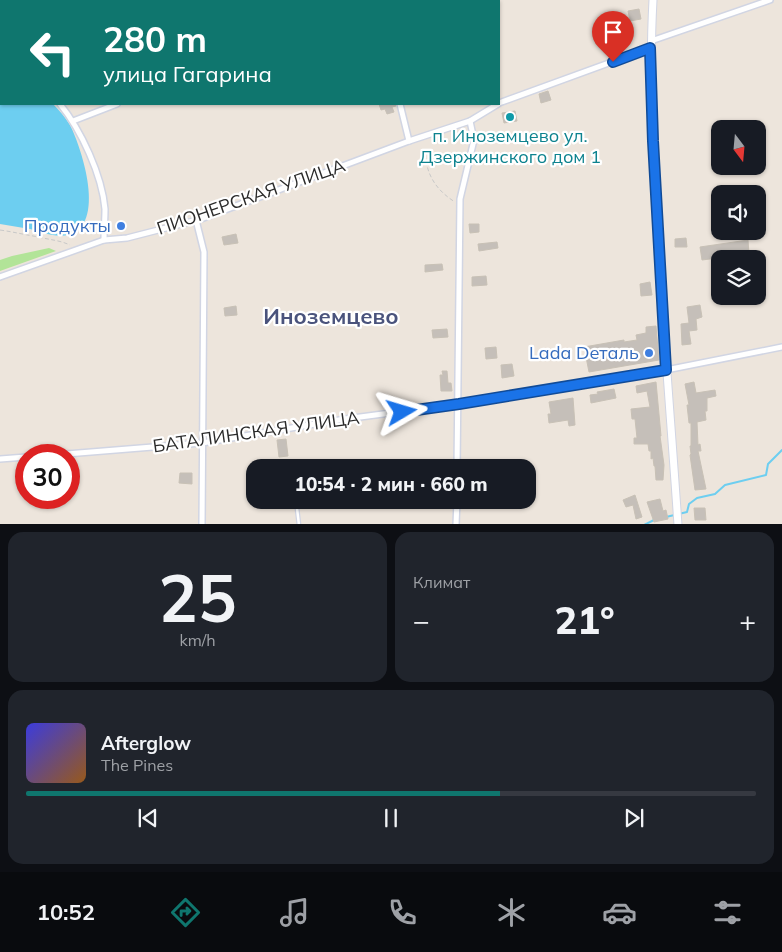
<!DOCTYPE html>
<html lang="ru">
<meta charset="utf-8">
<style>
:root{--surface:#171b24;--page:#20242c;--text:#f1f3f6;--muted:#9ea1a6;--line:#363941;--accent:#0f766e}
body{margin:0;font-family:Mulish,sans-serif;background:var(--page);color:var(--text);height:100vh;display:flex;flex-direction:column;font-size:19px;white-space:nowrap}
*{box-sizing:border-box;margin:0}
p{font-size:16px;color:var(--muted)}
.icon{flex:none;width:28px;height:28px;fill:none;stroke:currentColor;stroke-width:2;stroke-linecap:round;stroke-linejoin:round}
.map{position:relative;height:524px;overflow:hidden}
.side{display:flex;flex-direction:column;gap:8px;padding:8px;background:#0d0f14;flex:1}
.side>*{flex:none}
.hud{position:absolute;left:0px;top:0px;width:500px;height:105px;box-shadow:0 1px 4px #0004;background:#0f766e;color:#fff;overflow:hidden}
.needle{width:32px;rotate:164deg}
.controls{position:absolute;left:711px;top:120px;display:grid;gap:10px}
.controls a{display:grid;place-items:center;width:55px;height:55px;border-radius:10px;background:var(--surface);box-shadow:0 1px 4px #0004;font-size:25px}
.speed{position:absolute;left:15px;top:444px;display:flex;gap:10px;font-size:25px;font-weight:700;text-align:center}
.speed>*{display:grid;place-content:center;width:65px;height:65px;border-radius:50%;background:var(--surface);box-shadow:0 1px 4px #0004;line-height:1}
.speed .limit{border:8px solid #d22;background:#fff;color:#111}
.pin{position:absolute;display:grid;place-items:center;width:42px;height:42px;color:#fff;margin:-51px -21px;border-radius:50% 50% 50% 0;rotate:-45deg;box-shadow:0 0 5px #0007}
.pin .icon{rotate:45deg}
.me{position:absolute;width:55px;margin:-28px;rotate:83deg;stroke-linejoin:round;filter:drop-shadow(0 0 4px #0008)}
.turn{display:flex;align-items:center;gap:18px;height:105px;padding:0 20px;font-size:22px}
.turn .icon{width:65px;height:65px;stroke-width:2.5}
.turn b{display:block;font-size:35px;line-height:42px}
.big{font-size:38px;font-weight:800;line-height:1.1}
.side .widget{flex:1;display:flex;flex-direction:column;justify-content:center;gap:8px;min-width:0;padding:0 18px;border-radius:15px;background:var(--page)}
.side .dial{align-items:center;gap:0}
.dial b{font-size:65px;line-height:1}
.song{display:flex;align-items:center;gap:15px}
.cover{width:60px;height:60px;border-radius:8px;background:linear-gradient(135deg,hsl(240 70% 55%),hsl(30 70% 35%))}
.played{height:5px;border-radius:2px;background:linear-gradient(90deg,var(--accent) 65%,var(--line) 65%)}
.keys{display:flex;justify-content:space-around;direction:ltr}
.heat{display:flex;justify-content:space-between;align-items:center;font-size:28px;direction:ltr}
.side .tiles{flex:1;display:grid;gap:8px;grid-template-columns:1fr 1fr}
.widget:last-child{grid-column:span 2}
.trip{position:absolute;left:246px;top:459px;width:290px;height:50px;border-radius:15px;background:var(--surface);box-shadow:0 1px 4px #0004;font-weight:800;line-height:50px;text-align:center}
.dock{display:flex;height:80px;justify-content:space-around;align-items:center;background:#090b0e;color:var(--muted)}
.dock .icon{width:35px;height:35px}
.dock .on{color:var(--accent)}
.dock b{font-size:22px;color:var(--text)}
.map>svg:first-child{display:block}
</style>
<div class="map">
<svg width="782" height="525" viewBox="0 0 782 525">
<rect width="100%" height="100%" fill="#ede5dc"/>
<path fill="#b2e498" d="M49,248L56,251L0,271V260L12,256Z"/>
<path fill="#6dcef0" d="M0,71L1,104H53C59,110 65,117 70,125C82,149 107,225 68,235C55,238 42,232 30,229C20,227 10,226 0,224Z"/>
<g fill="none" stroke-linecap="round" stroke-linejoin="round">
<g stroke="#6dcef0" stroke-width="2">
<path d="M666,517L687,512L689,504L697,498L715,494L725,485L766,475L768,464L782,450"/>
<path d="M644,525L654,520"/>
</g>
</g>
<g fill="#c5bfb9" stroke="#c8c1b6">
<path d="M639,9L641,19L630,21L628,11Z"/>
<path d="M548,91L551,100L541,103L539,94Z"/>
<path d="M379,104H396V106L392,107L394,112L387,114L385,109L381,110Z"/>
<path d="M515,111L517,121L504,123L502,113Z"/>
<path d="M469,224H479V232L470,233Z"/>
<path d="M236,234L238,243L224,245L222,237Z"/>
<path d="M686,238L687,247H675V239Z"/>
<path d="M748,240L749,254L702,260L700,247Z"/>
<path d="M497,242L498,248L479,251L478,244Z"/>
<path d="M442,264L443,270L425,272V265Z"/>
<path d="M486,276L487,285L472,286V277Z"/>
<path d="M650,282L652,295L641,296L640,284Z"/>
<path d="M700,305L702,317L696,319L697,330L689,331L691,344L682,345L681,324L689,323L687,307Z"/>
<path d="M236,306L237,315L225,316L224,308Z"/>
<path d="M656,326L659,360L589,372L584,347L624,340V342L637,340L636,335L646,333V327Z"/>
<path d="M447,329L448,337L433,338L432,330Z"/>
<path d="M496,347L497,358L486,359L485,348Z"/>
<path d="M512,364L514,376L502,378L501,365Z"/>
<path d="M442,371H447L448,383H451L452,391H441L440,375H443Z"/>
<path d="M656,382L661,436H660L664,465L663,480H656L655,466H654L653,458L651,459V451H649L648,444H634V438H637L635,419H632L631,409L650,407L647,391L637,393L636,386Z"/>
<path d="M694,382L696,393L715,390L716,396L707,398V411H705L706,420L697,422L698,445L700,444L701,451H698L706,489L695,490L690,455L691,454L690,446H691V423H689L687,405H689L685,384Z"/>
<path d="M614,389L616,398L591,403L590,395L598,394L597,392Z"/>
<path d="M573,398L575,425L569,426L568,420L549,423L548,414H551L549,402Z"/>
<path d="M286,439L288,456L279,457L277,440Z"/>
<path d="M180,473H192V484L179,483Z"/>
<path d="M635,495L642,517L636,519L633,505L626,507L623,500Z"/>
<path d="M660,499L663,511L666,510L668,519L654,522L647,502Z"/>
<path d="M694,508H705L706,520H695Z"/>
</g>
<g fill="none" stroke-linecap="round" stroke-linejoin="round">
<defs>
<path id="service" d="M296,500L299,525"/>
<g id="minor">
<path d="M373,0L374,1"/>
<path d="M384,1L387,0"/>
<path d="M0,34L1,35"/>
<path d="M651,41L770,0"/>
<path d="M499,103L650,48"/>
<path d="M60,104C81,130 102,175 105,209C105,219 104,230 104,240"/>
<path d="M400,104L409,141"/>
<path d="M73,121L117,104"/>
<path d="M196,220L204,252L202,525"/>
<path d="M0,277L104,240L127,238L201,219L409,141L470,121L498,104"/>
<path d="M54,455L202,443L345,419L459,404L666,370L782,347"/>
<path d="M0,459L26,457"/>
<path d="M457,468L460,199L474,140L470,121"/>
<path d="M456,525L457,500"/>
</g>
<path id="secondary" d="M653,0C649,72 653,143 657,215C662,318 671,421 678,525"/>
</defs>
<use href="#service" stroke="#d1d5e3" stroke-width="5"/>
<use href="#minor" stroke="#d1d5e3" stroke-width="8"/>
<use href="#secondary" stroke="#d1d5e3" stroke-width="9"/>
<g stroke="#c8c8c8" stroke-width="1" stroke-dasharray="4 2.5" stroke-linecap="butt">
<path d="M426,161C429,179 439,192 455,202"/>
<path d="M0,230C14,232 26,235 39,237C50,240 59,240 70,245"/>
</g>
<use href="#service" stroke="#fff" stroke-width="2.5"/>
<use href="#minor" stroke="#fff" stroke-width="5"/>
<use href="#secondary" stroke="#fff" stroke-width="7"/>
</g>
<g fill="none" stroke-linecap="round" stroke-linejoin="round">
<defs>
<path id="route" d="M402,412L459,404L666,370L653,141L650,48L613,62"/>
</defs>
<use href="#route" stroke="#114b97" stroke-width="12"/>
<use href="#route" stroke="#1a73e8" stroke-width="9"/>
</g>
<circle fill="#0f9aa8" stroke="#fff" stroke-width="2" cx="510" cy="117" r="5"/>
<g fill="#3f7fe0" stroke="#fff" stroke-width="2">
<circle cx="121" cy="226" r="5"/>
<circle cx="649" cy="353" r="5"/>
</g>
<g text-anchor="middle" stroke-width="4.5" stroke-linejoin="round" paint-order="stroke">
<g font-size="18" fill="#0d838f" stroke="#fff">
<text x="510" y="142">п. Иноземцево ул.<tspan x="510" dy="21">Дзержинского дом 1</tspan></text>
</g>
<g font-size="18" fill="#2a2a2a" stroke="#fff">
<text transform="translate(251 197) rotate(-19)" y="6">ПИОНЕРСКАЯ УЛИЦА</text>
<text transform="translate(256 432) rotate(-8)" y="6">БАТАЛИНСКАЯ УЛИЦА</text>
</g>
<g font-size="18" fill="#366cbe" stroke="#fff" text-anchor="end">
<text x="111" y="232">Продукты</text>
<text x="639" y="359">Lada Dеталь</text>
</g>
<g font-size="22" font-weight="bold" fill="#4a537c" stroke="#fff">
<text x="331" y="324">Иноземцево</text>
</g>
</g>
</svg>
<div class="controls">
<a><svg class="needle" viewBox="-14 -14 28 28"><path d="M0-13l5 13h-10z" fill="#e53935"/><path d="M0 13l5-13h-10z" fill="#9ea1a6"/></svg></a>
<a><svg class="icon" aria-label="sound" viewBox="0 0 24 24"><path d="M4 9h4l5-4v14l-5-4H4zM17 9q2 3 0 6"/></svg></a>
<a><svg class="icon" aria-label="layers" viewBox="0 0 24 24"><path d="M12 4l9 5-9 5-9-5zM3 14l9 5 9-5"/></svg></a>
</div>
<div class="speed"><div class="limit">30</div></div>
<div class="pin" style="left:613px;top:62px;background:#d93025"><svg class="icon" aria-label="arrive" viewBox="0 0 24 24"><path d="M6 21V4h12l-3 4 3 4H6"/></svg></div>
<svg class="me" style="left:402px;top:412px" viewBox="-20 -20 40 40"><path d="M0-17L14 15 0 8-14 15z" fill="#1a73e8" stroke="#fff" stroke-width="4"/></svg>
<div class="trip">10:54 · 2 мин · 660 m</div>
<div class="hud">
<div class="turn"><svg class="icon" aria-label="left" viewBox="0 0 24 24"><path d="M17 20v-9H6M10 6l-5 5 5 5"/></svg><div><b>280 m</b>улица Гагарина</div></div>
</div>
</div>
<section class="side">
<div class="tiles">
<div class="widget dial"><b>25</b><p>km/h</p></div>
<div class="widget"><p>Климат</p>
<div class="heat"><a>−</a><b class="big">21°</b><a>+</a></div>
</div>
<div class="widget">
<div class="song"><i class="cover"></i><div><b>Afterglow</b><p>The Pines</p></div></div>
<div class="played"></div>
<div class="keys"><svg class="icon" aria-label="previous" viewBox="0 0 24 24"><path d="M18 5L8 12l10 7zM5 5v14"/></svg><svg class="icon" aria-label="pause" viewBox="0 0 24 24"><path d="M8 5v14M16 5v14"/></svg><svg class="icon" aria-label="next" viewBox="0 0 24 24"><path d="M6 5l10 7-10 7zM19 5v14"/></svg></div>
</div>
</div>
</section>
<nav class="dock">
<b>10:52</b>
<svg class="icon on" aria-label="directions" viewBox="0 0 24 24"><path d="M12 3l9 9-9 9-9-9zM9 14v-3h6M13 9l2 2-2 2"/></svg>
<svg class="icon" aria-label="music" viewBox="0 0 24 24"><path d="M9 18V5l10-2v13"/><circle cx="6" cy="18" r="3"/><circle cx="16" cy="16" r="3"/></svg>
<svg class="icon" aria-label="phone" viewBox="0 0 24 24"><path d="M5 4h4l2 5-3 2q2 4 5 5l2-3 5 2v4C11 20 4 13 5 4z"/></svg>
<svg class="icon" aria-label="climate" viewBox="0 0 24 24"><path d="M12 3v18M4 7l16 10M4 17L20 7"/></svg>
<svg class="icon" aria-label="car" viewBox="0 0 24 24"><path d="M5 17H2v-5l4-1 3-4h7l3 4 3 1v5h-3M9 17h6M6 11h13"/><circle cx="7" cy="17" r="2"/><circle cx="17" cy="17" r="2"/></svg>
<svg class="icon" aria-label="filters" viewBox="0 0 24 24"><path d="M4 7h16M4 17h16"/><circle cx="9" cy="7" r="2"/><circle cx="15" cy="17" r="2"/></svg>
</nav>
